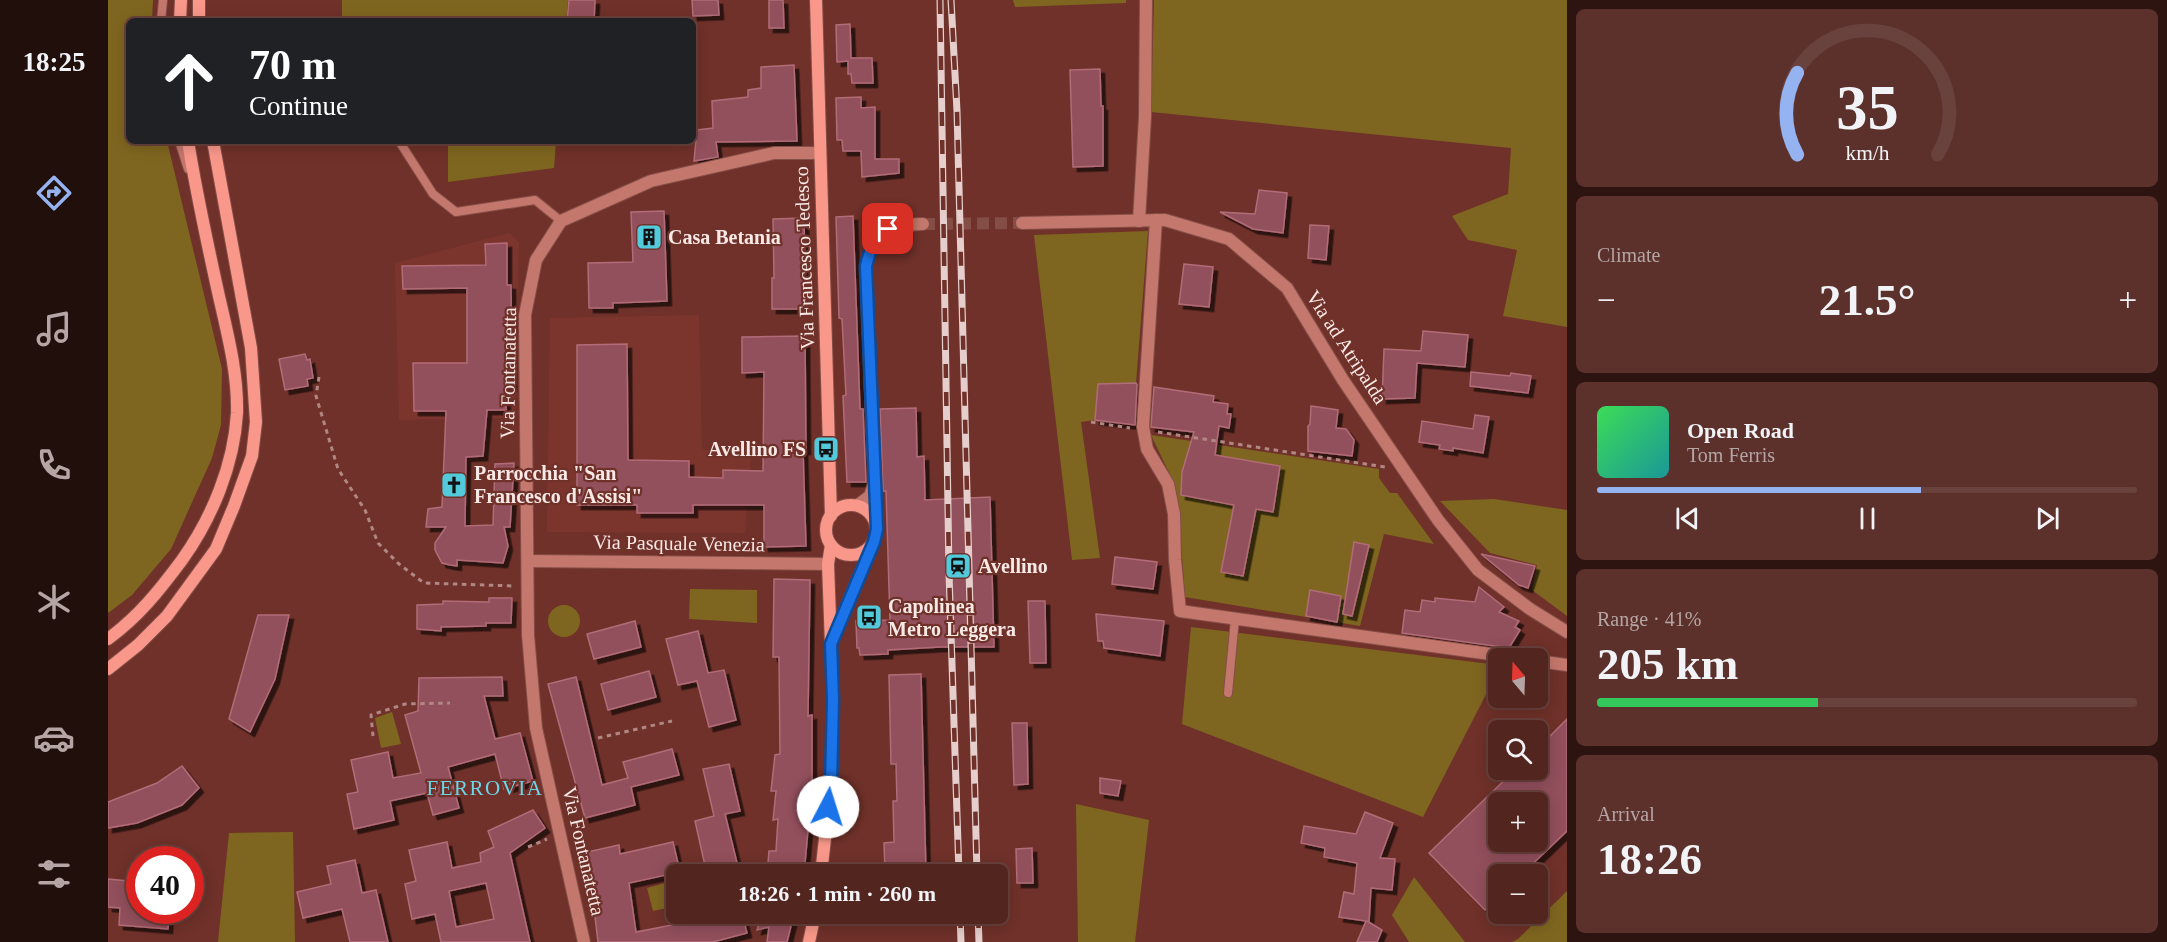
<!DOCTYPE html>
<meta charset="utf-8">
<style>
:root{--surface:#53251f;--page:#5c312c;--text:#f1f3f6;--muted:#b5a5a4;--line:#69423d;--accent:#95b2f1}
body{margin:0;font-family:Georgia,serif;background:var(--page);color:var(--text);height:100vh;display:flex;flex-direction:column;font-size:22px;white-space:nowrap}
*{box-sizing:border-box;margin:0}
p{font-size:20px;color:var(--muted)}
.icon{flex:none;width:33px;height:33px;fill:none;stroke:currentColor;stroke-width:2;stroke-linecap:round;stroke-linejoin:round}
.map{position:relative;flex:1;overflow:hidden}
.side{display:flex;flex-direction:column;gap:9px;padding:9px;background:#2e1411;width:600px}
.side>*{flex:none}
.banner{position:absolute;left:18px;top:18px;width:570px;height:126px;border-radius:9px;box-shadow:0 3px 15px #0003,0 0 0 2px var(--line);background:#202124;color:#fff;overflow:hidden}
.needle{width:39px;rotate:341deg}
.controls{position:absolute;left:1380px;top:648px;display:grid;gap:12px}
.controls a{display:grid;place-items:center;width:60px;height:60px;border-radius:9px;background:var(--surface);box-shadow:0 3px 15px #0003,0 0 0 2px var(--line);font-size:30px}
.speed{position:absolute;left:18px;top:846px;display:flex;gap:12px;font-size:30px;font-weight:700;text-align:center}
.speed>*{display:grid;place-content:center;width:78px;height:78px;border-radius:50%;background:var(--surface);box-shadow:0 3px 15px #0003,0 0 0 2px var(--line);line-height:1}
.speed .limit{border:9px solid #d22;background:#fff;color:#111}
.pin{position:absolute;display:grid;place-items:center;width:51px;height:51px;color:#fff;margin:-26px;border-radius:12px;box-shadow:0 3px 9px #0006}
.me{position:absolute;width:66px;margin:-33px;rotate:5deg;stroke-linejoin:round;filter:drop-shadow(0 0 4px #0008)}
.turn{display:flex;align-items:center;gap:21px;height:126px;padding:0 24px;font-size:27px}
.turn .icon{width:78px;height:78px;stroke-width:2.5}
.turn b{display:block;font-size:42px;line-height:51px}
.big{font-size:45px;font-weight:700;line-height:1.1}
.side .card{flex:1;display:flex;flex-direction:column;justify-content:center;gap:9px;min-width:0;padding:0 21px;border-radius:9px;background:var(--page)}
.side .dial{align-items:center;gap:0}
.dial svg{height:156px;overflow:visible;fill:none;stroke:var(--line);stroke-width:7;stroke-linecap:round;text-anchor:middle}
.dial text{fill:var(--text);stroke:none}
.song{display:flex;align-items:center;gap:18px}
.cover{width:72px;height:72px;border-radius:9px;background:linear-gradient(135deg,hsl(130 70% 55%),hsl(180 70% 35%))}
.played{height:6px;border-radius:3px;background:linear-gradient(90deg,var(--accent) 60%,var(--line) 60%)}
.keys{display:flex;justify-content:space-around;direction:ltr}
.heat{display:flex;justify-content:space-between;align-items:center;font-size:33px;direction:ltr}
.charge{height:9px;border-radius:4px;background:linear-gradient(90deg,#34c759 41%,var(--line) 0)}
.trip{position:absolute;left:558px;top:864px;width:342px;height:60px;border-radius:9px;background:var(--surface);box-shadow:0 3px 15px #0003,0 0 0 2px var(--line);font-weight:700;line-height:60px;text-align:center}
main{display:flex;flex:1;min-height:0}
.tab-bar{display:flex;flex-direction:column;width:108px;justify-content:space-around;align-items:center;background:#210f0c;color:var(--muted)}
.tab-bar .icon{width:42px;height:42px}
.tab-bar .selected{color:var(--accent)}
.tab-bar b{font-size:27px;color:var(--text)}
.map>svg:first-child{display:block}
</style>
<main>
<nav class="tab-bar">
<b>18:25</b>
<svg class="icon selected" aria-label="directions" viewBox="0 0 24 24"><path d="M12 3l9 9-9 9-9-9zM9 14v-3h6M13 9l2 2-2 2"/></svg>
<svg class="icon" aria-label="music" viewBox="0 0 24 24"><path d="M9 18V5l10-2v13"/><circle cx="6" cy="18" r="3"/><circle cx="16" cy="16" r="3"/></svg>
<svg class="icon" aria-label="phone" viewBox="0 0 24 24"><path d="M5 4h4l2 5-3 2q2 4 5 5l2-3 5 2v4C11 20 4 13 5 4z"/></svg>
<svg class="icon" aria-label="climate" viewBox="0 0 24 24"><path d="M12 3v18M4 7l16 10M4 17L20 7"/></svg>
<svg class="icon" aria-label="car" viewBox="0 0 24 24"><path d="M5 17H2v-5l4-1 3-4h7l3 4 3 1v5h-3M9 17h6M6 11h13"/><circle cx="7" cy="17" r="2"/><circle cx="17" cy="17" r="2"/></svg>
<svg class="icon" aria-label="filters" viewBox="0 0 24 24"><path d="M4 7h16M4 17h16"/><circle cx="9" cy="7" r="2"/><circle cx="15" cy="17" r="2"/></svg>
</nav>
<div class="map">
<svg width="1459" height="942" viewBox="0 0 1459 942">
<defs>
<filter id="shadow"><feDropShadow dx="4.5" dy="4.5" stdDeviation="0" flood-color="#0009"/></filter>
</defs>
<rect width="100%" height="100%" fill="#6f3129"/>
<g fill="#7c352d">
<path d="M401,233L411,242L406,418L291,420L287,263Z"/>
<path d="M591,315L594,449L643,457L637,533L439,532L442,318Z"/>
</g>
<g fill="#7f6620">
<path d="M0,0H45L44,21H21V141H59L114,369L113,425L104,458L63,549L24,595L0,613Z"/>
<path d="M234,0H460L458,21H234Z"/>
<path d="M905,0H1018V3L907,7Z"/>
<path d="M1046,0H1459V327L1395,316L1409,250L1360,240L1344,216L1400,194L1403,148L1043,112Z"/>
<path d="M340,141H448L446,168L340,182Z"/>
<path d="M1040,231L1028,383L990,384L987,420L973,422L992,558L964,560L926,235Z"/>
<path d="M1043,435L1271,469V478L1282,493H1289L1326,544L1276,534L1252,626L1077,597L1071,518L1064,479Z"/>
<path d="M1386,499L1459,510V616L1424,590L1429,565L1382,553L1332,501Z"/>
<path d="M582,589L649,590V623L581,619Z"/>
<circle cx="456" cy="621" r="16"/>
<path d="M1083,627L1390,665V671L1315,817L1074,724Z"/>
<path d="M284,712L293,744L273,748L267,718Z"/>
<path d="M968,804L1041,820L1027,942H970Z"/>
<path d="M185,832L187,942H110L121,833Z"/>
<path d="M1306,877L1357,942H1301L1284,915Z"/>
<path d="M568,880V906L545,911L539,888Z"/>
<path d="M1459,891V942H1404L1410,939Z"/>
</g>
<g fill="#924f5c" stroke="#b26c78" stroke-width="1.5" fill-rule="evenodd" filter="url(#shadow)">
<path d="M461,0H487L486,21H459Z"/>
<path d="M584,0H610L611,15L585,16Z"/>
<path d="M661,0H675L676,28H661Z"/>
<path d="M742,24L743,58H764L765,83H744L743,74H740V61L729,62L728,25Z"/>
<path d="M686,65L689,141L608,142L610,157L586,161L589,130L605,128L604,101L640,97V90L653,88V67Z"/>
<path d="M992,69L993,106H995V166L965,167L962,70Z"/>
<path d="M753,97V108L767,107V159H791V173L754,177L753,151H735L734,140H729L728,98Z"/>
<path d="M1151,190L1179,193L1175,233L1145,229L1112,212L1147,214Z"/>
<path d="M556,211L559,301L505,303V308H481L480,263L525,262L523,212Z"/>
<path d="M745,216L752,409H755L758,482H739L735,396L738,395L734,319L731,318L728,217Z"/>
<path d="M696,218L697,273H695V309H664V278H666L665,219Z"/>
<path d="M1202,225L1221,226L1218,260L1200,258Z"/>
<path d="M399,243V285H403L404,387H398V410H379L375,456L358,457L357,526L385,525L387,464L406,463L402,527H396L400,546L395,563L349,560V566L342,565L334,563L327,550V543L338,527H318L320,509L334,507L338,411H306L305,363H359V288L295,289L294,266L378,265L377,244Z"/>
<path d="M1076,264L1105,267L1101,307L1071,304Z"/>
<path d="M1315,331L1360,335L1357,367L1309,363L1307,398L1274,399L1276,349L1313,351Z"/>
<path d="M697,336L698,450H695L698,546L656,547V505H585V513H529V505H469V345L519,344L520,460L581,461V477L615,478V470L655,471L656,372L634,373V337Z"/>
<path d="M197,354L199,360L202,359L205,378L199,379L200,386L177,390L171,359Z"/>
<path d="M1363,372L1402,376L1403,373L1423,376L1420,393L1362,386Z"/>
<path d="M1028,383L1029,385L1027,425L987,420L990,384Z"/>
<path d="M1046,387L1106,396L1105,402L1120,404L1119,414H1123L1121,428L1111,426L1107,455L1172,466L1165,512L1148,509L1135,576L1113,572L1126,505L1073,495L1074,472L1086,432L1043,427Z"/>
<path d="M1203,406L1230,410L1228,428L1238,429L1246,440L1244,456L1200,451V426L1202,424Z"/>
<path d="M808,408L809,457L816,456L817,500L882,497L886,647H832L780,650V654L752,655L751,648H749L748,621L782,620L778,491H775L772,409Z"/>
<path d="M1367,415L1381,417L1375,453L1345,448V451L1331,449L1332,445L1311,442L1314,421L1365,429Z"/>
<path d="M1246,542L1261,545L1244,616L1235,614Z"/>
<path d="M1373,554L1427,566L1420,588L1411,585Z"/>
<path d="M1007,557L1049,562L1045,589L1004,584Z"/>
<path d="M666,579L702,580L700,716L704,715V786L696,874H666L668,863H660L661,851H668L670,819L665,820L668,791H663L667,755L672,754L671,657H665Z"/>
<path d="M1371,587L1396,607L1391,612L1411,621L1407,627L1412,630L1401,648L1294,633L1297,610L1312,612L1314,600L1327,602V598L1367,602Z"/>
<path d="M1202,590L1233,596L1229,622L1198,616Z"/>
<path d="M381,598H404L403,623H378V626L333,627V631L309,629V605L335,604V601L381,602Z"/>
<path d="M920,601H937L938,663H922Z"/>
<path d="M988,614L1056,621L1052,656L996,648L995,641H990Z"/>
<path d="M150,615H181L167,679L142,732L121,719Z"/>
<path d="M527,621L533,647L486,659L479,634Z"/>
<path d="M590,631L600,673L616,670L628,720L601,727L589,681L570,685L558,639Z"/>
<path d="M541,671L548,697L500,710L493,684Z"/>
<path d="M813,674L818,874H777L776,843L786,842L785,801H789L788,764H783L781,675Z"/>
<path d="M394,677L395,696H376L387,739L412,733L425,781L396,789L387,754L340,767L351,808L325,815L319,793L282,801L286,820L246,829L239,794L250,792L243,760L280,752L285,778L313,773L297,715L310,711L311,678Z"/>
<path d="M468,677L494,785L520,778L515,762L564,749L571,775L523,787L527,805L477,818L440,684Z"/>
<path d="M1459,719V831L1414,874H1390V897L1377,910L1321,853L1407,770H1430V748ZM1390,802H1430V842H1390Z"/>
<path d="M904,723H919L920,784L906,785Z"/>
<path d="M621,764L632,811L617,814L629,863L598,870L587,821L606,816L595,769Z"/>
<path d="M74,766L91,788L74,805L29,823L0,828V802L49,783Z"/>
<path d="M992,778L1013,781L1010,796L992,793Z"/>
<path d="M425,810L437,828L402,853L422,942H333L327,914L304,919L297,884L308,881L301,850L339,842L344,868L373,862L372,853L386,847L380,831ZM378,883L386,919L348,927L341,891Z"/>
<path d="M1257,812L1285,823L1272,858L1287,859L1284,890L1263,888L1261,922L1259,921L1274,930L1269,942H1249L1258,921L1231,917L1236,892L1246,894L1249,863L1216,857L1217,848L1193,843L1196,826L1248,834Z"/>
<path d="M565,842L572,872L521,883L528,932L590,920L589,915L597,914H634L639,933L605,942H490L485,900L475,853L511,845L512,854Z"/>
<path d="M924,848L925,883H909L908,849Z"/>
<path d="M247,860L254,893L268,890L280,942H242L234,909L195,918L189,892L223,884L219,866Z"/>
<path d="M0,879L20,881L19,895L32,896V910H61L60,929L11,925L12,908L0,907Z"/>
<path d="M654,914H686L679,942H659L661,927L649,930Z"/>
</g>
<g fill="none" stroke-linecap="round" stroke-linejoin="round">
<path stroke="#844d45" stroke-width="12" stroke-dasharray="12 6" stroke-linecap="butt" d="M815,224L914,223"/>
<defs>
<g id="lane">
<path d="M53,21L55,0"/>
<path d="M71,141L80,169"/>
<path d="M291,141L325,194L348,212L427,200L453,221"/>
<path d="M1120,693L1127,619"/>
</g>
<g id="street">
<path d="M1048,220L1035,427L1039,449L1060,484L1066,514L1067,560L1072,611L1411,658"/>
<path d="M1031,221L1037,117L1038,0"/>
<path d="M914,223L1057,220L1121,239L1179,288L1235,380L1330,520L1370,570L1422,609L1459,632"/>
<path d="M750,505L762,496L766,484"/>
<path d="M768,523L758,266C767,229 779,225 815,224"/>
<path d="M421,561L720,564"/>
<path d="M1430,661L1459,665"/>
<path d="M476,942L428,728L420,635L417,315L428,260L453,221L543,181L666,153H712"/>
</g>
<g id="secondary">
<path d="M708,0L723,516"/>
<path d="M72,21L73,0"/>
<path d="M91,21V0"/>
<circle cx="743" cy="530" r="25"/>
<path d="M0,639C31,616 51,591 74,560C104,518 126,465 129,413C130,372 119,332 110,292C99,242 88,192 80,141"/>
<path d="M724,640L764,546"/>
<path d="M0,669L30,645L59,616L108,549L126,506L144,456L148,422L143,348L105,141"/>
<path d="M713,874L723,785L725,700L720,564L723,545"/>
<path d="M701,942L707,914"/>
</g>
</defs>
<use href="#lane" stroke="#854e47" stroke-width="10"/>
<use href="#street" stroke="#854e47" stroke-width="14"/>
<use href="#secondary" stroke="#854e47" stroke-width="14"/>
<g stroke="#b08782" stroke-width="3" stroke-dasharray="4.5 4.5" stroke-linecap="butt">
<path d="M211,377L208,396L230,469L257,510L270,543L291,564L316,583L407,586"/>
<path d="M983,422L1022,428"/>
<path d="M1050,432L1277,467"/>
<path d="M265,736L263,715L297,704L342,703"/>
<path d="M490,738L564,721"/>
<path d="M420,847L439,839"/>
</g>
<use href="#lane" stroke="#c4776c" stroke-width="8"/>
<use href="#street" stroke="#c4776c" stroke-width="12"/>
<use href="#secondary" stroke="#f9988a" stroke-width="12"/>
<defs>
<g id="rail">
<path d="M832,0L841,573L851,874"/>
<path d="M843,0L849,111L869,874"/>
<path d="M852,914L853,942"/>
<path d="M870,914L871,942"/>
</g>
</defs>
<use href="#rail" stroke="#e5cecb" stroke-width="7"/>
<use href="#rail" stroke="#6f3129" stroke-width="4.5" stroke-dasharray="14" stroke-linecap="butt"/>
</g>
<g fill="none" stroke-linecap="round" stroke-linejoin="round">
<defs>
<path id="route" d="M720,807L723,785L725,700L723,644L766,542L769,529L758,266C762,250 765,239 780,229"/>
</defs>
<use href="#route" stroke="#114b97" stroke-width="15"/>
<use href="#route" stroke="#1a73e8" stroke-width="10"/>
</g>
<defs>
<symbol id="building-square" viewBox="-11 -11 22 22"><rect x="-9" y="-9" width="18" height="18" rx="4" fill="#53cadc" stroke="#6f3129"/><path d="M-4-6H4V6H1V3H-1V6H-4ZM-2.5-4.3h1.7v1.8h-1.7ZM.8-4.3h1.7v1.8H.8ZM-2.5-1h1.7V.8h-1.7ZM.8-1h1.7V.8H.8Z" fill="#111"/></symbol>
<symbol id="bus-square" viewBox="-11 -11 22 22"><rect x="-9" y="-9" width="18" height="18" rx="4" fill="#53cadc" stroke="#6f3129"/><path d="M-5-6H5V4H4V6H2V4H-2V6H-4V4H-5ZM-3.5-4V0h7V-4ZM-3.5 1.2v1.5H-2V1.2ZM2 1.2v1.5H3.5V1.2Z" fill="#111"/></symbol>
<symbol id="church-square" viewBox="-11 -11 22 22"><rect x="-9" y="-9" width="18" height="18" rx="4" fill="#53cadc" stroke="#6f3129"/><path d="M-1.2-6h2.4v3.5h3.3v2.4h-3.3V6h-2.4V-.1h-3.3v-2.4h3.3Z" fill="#111"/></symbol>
<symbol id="station-square" viewBox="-11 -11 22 22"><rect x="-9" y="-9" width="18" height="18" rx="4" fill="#53cadc" stroke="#6f3129"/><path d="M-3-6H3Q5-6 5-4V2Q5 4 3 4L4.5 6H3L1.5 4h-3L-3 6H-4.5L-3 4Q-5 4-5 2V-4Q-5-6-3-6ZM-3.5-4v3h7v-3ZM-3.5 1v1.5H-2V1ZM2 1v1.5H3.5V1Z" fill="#111"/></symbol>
</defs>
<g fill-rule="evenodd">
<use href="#building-square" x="526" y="222" width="30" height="30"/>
<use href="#bus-square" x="703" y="434" width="30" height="30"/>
<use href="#church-square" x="331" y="470" width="30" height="30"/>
<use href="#station-square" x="835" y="551" width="30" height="30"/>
<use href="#bus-square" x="746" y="602" width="30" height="30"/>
</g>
<g text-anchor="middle" stroke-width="4.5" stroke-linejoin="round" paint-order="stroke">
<g font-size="20" font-weight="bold" fill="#f9e9e6" stroke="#6f3129" text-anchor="start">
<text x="560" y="244">Casa Betania</text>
<text x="698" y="456" text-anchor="end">Avellino FS</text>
<text x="366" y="480">Parrocchia "San<tspan x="366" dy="23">Francesco d'Assisi"</tspan></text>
<text x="870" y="573">Avellino</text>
<text x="780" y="613">Capolinea<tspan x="780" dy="23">Metro Leggera</tspan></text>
</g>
<g font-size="20" fill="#f9e9e6" stroke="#6f3129">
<text transform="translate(696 258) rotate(-92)" y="7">Via Francesco Tedesco</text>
<text transform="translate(1239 347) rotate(57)" y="7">Via ad Atripalda</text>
<text transform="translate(400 373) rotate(-89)" y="7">Via Fontanatetta</text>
<text transform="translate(571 543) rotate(1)" y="7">Via Pasquale Venezia</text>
<text transform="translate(476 851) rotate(77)" y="7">Via Fontanatetta</text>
</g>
<g font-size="21" letter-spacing="1.5" fill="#6cd5e6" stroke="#6f3129">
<text x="377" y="795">FERROVIA</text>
</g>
</g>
</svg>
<div class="controls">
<a><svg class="needle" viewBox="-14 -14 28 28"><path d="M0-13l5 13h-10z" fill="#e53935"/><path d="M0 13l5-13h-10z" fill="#b5a5a4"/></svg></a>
<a><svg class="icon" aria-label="search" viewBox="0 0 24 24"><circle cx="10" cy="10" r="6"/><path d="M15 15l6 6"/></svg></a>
<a>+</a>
<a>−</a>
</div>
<div class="speed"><div class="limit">40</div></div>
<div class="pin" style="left:780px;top:229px;background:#d93025"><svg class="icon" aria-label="arrive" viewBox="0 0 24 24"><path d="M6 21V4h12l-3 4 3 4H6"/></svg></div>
<svg class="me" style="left:720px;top:807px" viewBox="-20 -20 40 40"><circle r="19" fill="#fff"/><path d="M0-13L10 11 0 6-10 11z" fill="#1a73e8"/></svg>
<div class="trip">18:26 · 1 min · 260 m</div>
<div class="banner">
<div class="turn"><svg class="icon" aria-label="ahead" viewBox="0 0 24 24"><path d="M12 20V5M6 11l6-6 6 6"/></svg><div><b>70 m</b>Continue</div></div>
</div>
</div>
<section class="side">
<div class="card dial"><svg viewBox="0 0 100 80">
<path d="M14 69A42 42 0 1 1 86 69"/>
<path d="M14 69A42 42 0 0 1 14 27" stroke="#95b2f1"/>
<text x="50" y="56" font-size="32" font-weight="700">35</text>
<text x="50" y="72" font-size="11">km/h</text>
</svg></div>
<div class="card"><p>Climate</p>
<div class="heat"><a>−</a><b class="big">21.5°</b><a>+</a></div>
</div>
<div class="card">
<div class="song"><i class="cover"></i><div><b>Open Road</b><p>Tom Ferris</p></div></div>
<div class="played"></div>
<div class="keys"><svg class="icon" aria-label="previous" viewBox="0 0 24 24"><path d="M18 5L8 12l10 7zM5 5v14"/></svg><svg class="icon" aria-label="pause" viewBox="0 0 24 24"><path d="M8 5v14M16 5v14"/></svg><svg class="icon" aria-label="next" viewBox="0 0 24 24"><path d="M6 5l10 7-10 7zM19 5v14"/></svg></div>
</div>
<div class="card"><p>Range · 41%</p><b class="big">205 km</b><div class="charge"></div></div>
<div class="card"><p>Arrival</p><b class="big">18:26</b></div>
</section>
</main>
